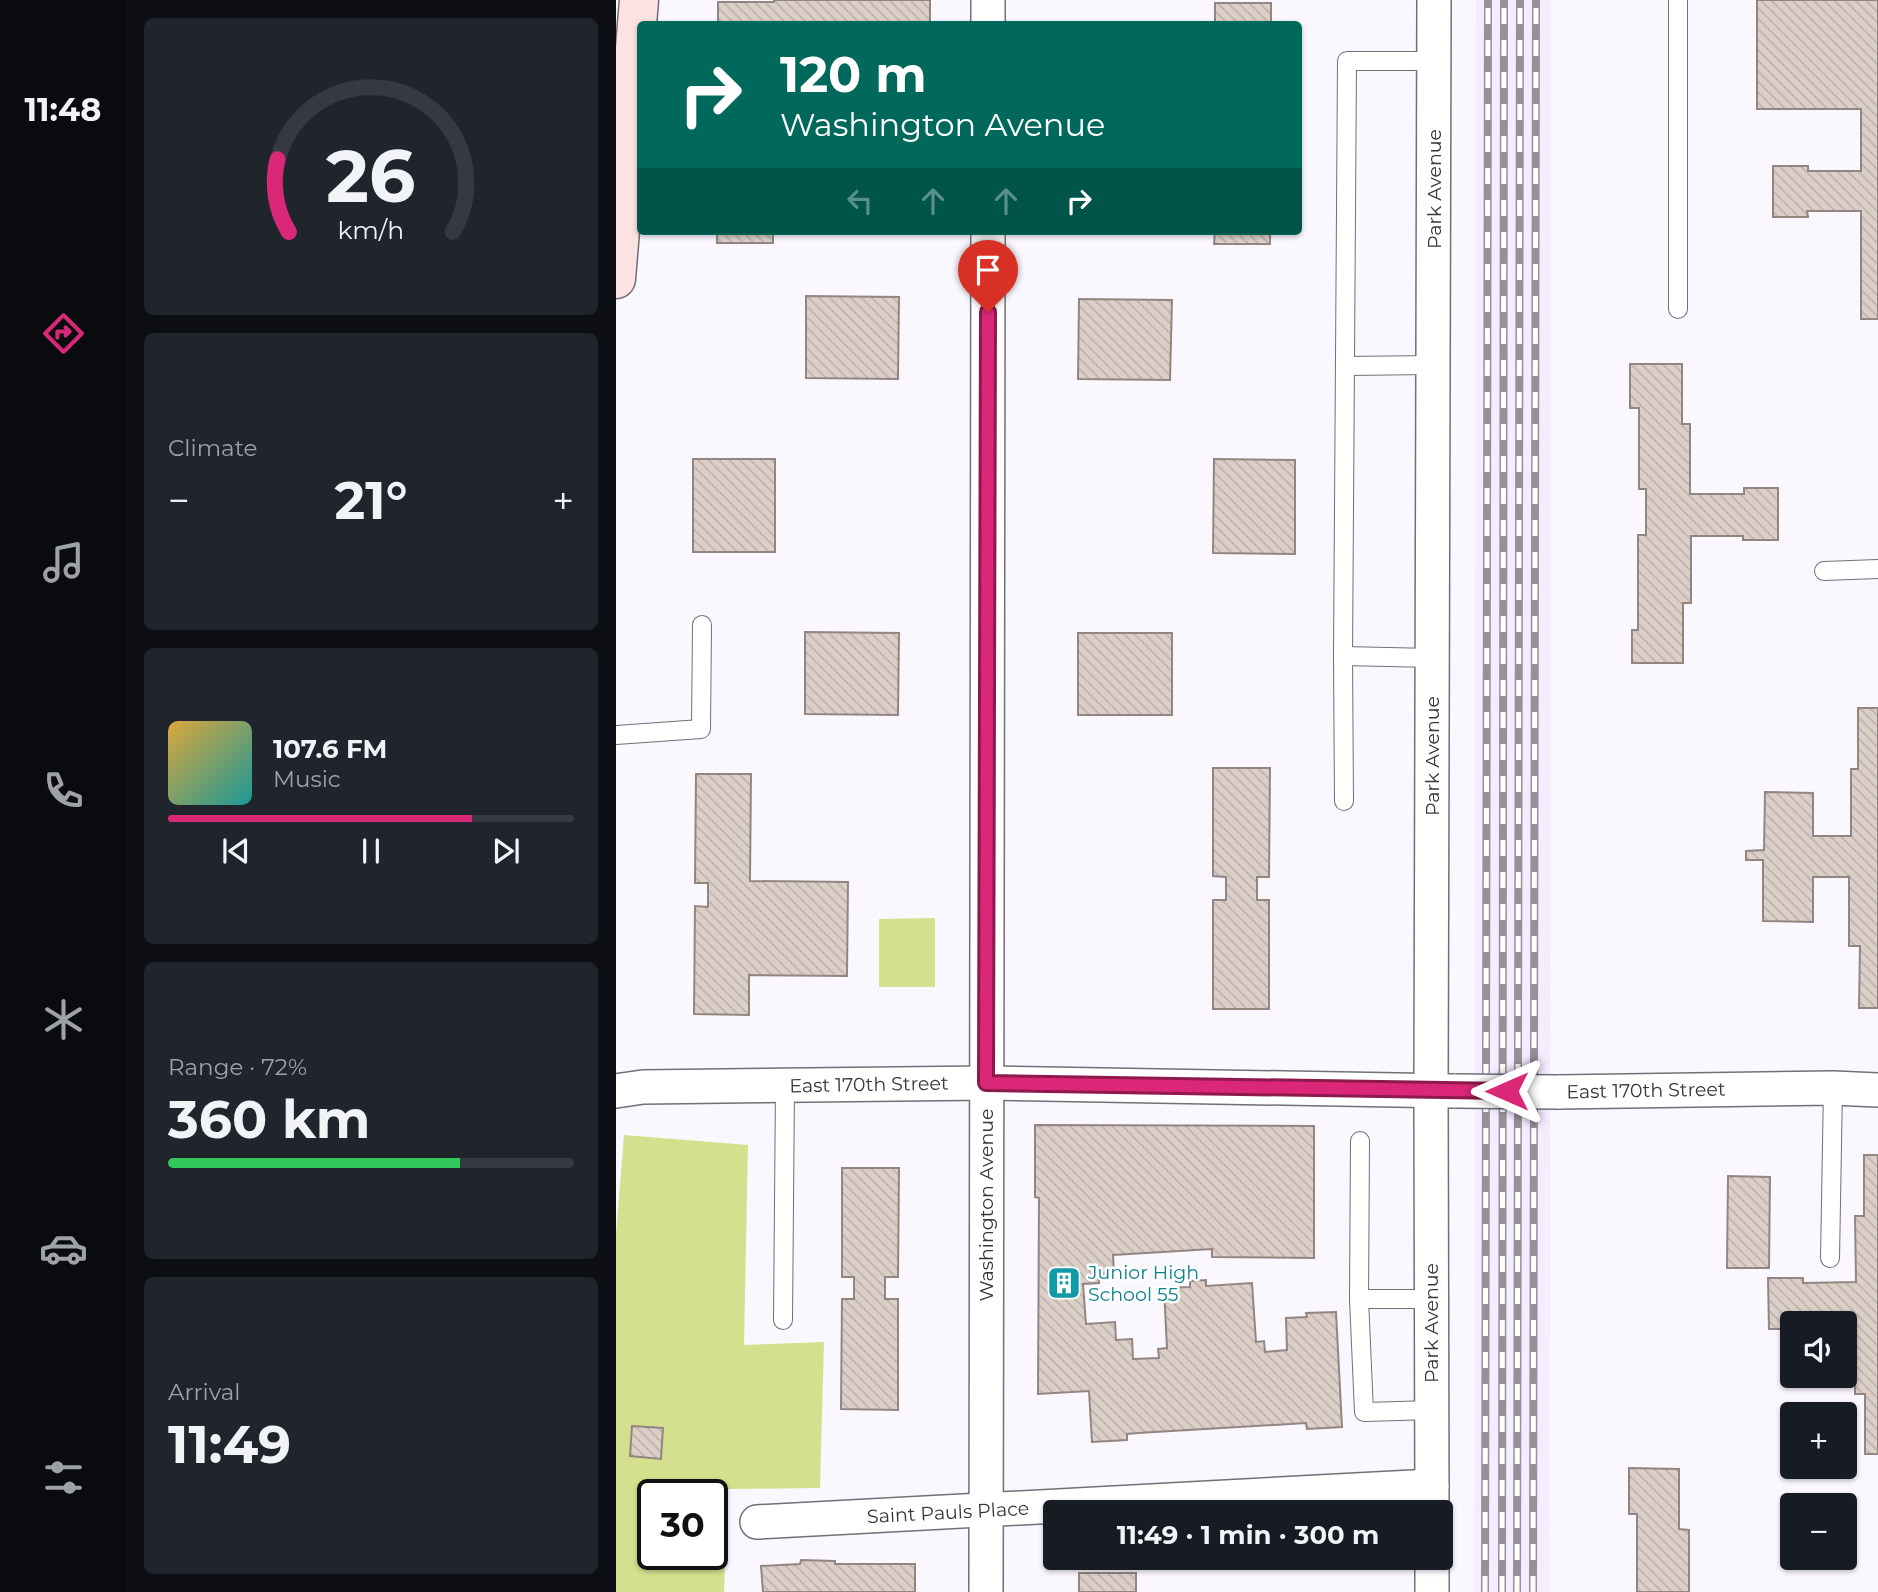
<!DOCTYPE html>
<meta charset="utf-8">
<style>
:root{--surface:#171b24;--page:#20242c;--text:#f1f3f6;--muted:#9ea1a6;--line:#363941;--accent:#db2777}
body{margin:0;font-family:Montserrat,sans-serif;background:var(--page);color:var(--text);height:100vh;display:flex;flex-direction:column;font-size:26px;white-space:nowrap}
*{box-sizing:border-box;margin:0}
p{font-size:23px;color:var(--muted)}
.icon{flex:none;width:38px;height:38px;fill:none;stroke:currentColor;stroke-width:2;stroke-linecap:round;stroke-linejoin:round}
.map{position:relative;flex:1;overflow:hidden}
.panel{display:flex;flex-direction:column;gap:18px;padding:18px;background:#0d0f14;width:490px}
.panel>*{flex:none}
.banner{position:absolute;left:21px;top:21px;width:665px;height:214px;border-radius:7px;box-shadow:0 2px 5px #0004;background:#00695c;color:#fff;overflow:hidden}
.fabs{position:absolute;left:1164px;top:1311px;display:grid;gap:14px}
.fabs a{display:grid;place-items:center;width:77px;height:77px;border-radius:7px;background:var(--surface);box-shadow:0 2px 5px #0004;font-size:35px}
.speed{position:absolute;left:21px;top:1479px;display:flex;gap:14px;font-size:35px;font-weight:700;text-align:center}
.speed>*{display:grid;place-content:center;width:91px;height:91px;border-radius:50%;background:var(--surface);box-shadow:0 2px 5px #0004;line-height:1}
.speed .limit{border:4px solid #111;border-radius:10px;background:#fff;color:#111}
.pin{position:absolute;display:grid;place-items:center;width:60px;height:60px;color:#fff;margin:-72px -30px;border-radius:50% 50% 50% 0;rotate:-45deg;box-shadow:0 0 7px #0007}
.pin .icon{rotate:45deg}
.me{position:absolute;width:77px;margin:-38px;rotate:270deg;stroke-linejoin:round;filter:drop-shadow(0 0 5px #0008)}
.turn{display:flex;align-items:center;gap:24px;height:147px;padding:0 28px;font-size:32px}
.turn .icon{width:91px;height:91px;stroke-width:2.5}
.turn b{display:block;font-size:49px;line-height:60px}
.lanes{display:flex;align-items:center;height:66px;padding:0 28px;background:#0003;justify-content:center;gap:35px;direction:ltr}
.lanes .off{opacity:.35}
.big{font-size:52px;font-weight:700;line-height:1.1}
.panel .tile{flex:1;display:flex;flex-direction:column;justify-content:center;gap:10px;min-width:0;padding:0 24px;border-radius:10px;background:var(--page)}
.panel .dial{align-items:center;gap:0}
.dial svg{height:182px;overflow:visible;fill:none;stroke:var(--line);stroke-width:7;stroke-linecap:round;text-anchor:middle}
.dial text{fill:var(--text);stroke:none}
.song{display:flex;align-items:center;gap:21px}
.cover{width:84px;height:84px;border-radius:10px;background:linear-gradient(135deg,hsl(40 70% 55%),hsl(180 70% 35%))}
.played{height:7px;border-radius:4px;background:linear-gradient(90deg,var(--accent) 75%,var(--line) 75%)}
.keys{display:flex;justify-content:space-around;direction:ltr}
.heat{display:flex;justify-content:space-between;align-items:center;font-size:38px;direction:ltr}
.charge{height:10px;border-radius:5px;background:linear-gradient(90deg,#34c759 72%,var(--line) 0)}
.trip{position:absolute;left:427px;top:1500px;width:410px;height:70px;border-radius:7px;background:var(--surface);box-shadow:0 2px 5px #0004;font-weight:700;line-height:70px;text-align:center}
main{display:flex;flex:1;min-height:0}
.tabs{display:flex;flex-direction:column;width:126px;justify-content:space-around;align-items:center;background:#090b0e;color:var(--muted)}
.tabs .icon{width:49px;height:49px}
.tabs .on{color:var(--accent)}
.tabs b{font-size:32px;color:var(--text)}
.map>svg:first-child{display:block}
</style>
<main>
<nav class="tabs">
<b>11:48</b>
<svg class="icon on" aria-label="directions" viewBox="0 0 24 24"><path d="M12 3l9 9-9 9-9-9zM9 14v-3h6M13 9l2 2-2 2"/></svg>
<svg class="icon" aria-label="music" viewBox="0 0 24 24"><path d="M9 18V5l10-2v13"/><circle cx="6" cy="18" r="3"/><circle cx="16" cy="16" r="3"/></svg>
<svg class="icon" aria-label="phone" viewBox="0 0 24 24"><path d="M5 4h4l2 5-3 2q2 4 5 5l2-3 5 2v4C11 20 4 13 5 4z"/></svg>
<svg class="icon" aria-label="climate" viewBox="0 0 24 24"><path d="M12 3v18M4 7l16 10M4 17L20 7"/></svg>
<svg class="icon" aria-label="car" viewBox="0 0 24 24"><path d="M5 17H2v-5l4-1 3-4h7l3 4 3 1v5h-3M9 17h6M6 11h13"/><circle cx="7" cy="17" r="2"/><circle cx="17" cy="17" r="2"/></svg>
<svg class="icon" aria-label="filters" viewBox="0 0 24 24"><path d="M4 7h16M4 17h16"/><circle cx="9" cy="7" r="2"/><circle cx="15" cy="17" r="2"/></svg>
</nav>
<section class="panel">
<div class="tile dial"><svg viewBox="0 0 100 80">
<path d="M14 69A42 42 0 1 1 86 69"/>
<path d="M14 69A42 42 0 0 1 9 37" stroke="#db2777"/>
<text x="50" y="56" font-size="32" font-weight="700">26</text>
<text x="50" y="72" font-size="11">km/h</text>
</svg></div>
<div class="tile"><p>Climate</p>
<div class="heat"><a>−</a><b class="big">21°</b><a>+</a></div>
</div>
<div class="tile">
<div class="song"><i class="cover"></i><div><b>107.6 FM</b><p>Music</p></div></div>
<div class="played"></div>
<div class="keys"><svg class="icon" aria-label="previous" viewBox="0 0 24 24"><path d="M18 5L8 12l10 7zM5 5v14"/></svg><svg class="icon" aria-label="pause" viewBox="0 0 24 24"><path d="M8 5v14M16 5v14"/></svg><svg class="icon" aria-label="next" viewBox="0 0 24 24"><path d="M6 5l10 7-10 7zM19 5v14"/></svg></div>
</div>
<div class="tile"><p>Range · 72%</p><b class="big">360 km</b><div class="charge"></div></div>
<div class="tile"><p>Arrival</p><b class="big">11:49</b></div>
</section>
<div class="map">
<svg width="1262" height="1592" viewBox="0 0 1262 1592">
<defs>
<pattern id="building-back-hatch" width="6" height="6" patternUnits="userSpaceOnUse" patternTransform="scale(1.75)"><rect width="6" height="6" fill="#dccfc8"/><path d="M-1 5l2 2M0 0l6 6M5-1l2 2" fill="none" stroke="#beb2ad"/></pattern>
</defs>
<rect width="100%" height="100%" fill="#faf7fe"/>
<path fill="#f5ecff" d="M860,0H935L934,1592H858Z"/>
<g fill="#d5e08e" fill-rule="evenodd">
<path d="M319,918V987H263V919Z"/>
<path d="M8,1135L132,1145L128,1345L208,1342L204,1488L112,1489L108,1592H0V1233ZM37,1494H96V1554H37Z"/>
</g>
<g fill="url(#building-back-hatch)" stroke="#938680" stroke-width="2">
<path d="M158,0H314V24H102V2H158Z"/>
<path d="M1141,0H1262V319H1245V211H1191L1192,217H1157V166H1192V171H1245V109H1141Z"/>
<rect x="599" y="3" width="56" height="21"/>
<rect x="101" y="231" width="56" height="12"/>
<path d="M599,231H654V244H598Z"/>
<path d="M190,296L283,297L282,379L190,378Z"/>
<path d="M463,299L556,300L554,380L462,379Z"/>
<path d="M1014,364H1066V424H1074V494H1128V488H1162V540H1127V536H1075V603H1067V663H1016V630H1022V535H1030V489H1023V408H1014Z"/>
<rect x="77" y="459" width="82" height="93"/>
<path d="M598,459L679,460V554L597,553Z"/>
<path d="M189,632L283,633L282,715L189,714Z"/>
<rect x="462" y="633" width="94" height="82"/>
<path d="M1242,708H1262V1008H1243L1244,946H1233V877H1197V922L1147,921V860H1130V851L1148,850L1149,792L1197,793V836H1235V769H1242Z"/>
<path d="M597,768H654L653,877H641V900H653V1009H597V900H610V877L597,876Z"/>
<path d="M80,774H135L134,881L232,882L231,976L133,975V1015L78,1014L79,906L92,907V883H79Z"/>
<path d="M419,1125L698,1126V1258L596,1257V1249L497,1255L498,1273L483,1274V1283L467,1284L470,1324L499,1322L500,1340L516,1339L517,1359L543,1358L542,1349L551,1348L548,1288L574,1287V1281L590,1280V1286L636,1283L640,1342L648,1341L649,1352L671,1350L670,1318L691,1317L690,1313L720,1312L726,1427L691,1429L690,1423L522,1433L511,1434V1440L476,1442L473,1391L422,1394L423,1198L419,1197Z"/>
<path d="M1248,1155H1262V1454H1249V1394H1239V1324L1176,1323V1329H1153L1152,1278H1187V1283L1240,1282L1239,1216H1248Z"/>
<path d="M226,1168H283L282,1277H269V1299H282V1410L225,1409L226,1299H238V1277H226Z"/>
<path d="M1112,1176L1154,1177L1153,1268H1111Z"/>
<path d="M16,1426L47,1428L45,1459L14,1456Z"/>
<path d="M1013,1468L1063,1469V1529L1073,1530V1592H1021V1514H1013Z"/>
<path d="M185,1560L219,1561V1564H299V1592H147L145,1566L184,1564Z"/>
<rect x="463" y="1573" width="57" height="19"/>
</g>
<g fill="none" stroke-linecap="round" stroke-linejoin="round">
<defs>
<g id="service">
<path d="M1062,0V309"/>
<path d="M729,366L817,365"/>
<path d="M1208,571L1262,569"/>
<path d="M727,656L728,801"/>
<path d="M816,658L727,656L731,61H818"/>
<path d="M0,735L85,729L86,625"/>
<path d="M744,1141L743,1299H815"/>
<path d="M1214,1258L1217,1088"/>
<path d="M743,1299L748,1412L816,1410"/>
<path d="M167,1320L169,1085"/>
</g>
<g id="minor">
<path d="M372,24V0"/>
<path d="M0,1091L27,1087L371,1083L837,1091"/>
<path d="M942,1092L1217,1088L1262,1090"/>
<path d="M816,1512L815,1091L818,0"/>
<path d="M141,1522L816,1486"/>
<path d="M816,1558V1592"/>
<path d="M370,1592L372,231"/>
</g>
<path id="secondary" d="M0,279L23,0"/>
</defs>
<use href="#service" stroke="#736e78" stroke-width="20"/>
<use href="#minor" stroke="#736e78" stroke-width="36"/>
<use href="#secondary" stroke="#736e78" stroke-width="41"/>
<use href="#service" stroke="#fff" stroke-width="18"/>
<use href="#minor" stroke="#fff" stroke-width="33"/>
<use href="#secondary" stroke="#fce2e0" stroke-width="38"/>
<defs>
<g id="rail">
<path d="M869,1592L872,0"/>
<path d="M886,1592L888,0"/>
<path d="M901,1592L904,0"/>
<path d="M917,1592L920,0"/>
</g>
</defs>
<use href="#rail" stroke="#949197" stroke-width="8"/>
<use href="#rail" stroke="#fff" stroke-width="5" stroke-dasharray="16" stroke-linecap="butt"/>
<defs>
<path id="minor-bridge" d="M840,1091L942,1092"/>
</defs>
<use href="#minor-bridge" stroke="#736e78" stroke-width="36" stroke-linecap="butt"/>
<use href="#minor-bridge" stroke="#fff" stroke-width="33"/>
</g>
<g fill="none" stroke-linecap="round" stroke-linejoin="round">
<defs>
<path id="route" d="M372,312L370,1083L891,1091"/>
</defs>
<use href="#route" stroke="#8e194d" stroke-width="18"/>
<use href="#route" stroke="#db2777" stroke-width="12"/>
</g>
<defs>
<symbol id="building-square" viewBox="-11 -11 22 22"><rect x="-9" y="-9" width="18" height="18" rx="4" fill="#0f9aa8" stroke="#fff"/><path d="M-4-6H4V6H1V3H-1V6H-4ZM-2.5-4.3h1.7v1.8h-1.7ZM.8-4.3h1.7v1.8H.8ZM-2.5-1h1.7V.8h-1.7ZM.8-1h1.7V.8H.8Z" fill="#fff"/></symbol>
</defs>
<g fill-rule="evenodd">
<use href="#building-square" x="429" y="1264" width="38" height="38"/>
</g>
<g text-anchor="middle" stroke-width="5" stroke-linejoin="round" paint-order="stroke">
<g font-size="19" fill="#39363b" stroke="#fff">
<text transform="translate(818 189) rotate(-90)" y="7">Park Avenue</text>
<text transform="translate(816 756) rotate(-90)" y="7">Park Avenue</text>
<text transform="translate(253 1084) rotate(-1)" y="7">East 170th Street</text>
<text transform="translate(1030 1090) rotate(-1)" y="7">East 170th Street</text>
<text transform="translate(370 1205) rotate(-90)" y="7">Washington Avenue</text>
<text transform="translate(815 1323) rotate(-90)" y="7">Park Avenue</text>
<text transform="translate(332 1512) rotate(-3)" y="7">Saint Pauls Place</text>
</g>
<g font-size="19" fill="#0d838f" stroke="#fff" text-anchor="start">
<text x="472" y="1279">Junior High<tspan x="472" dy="22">School 55</tspan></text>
</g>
</g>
</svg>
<div class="fabs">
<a><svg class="icon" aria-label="sound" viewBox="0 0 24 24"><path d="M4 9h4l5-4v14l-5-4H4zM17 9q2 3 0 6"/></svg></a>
<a>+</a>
<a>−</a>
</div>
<div class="speed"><div class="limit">30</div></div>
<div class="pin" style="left:372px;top:312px;background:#d93025"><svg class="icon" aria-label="arrive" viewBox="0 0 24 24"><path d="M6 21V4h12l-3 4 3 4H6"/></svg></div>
<svg class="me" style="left:891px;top:1091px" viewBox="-20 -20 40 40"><path d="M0-17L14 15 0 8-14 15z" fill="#db2777" stroke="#fff" stroke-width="4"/></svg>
<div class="trip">11:49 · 1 min · 300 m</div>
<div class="banner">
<div class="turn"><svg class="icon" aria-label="right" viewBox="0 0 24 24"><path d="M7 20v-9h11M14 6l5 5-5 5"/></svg><div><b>120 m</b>Washington Avenue</div></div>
<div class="lanes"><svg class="icon off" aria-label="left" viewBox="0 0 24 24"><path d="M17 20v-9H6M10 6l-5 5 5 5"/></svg><svg class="icon off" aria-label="ahead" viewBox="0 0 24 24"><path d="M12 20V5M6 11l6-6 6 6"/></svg><svg class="icon off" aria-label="ahead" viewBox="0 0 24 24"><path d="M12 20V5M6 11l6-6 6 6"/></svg><svg class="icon" aria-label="right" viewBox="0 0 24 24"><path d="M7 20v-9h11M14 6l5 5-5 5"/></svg></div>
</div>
</div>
</main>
